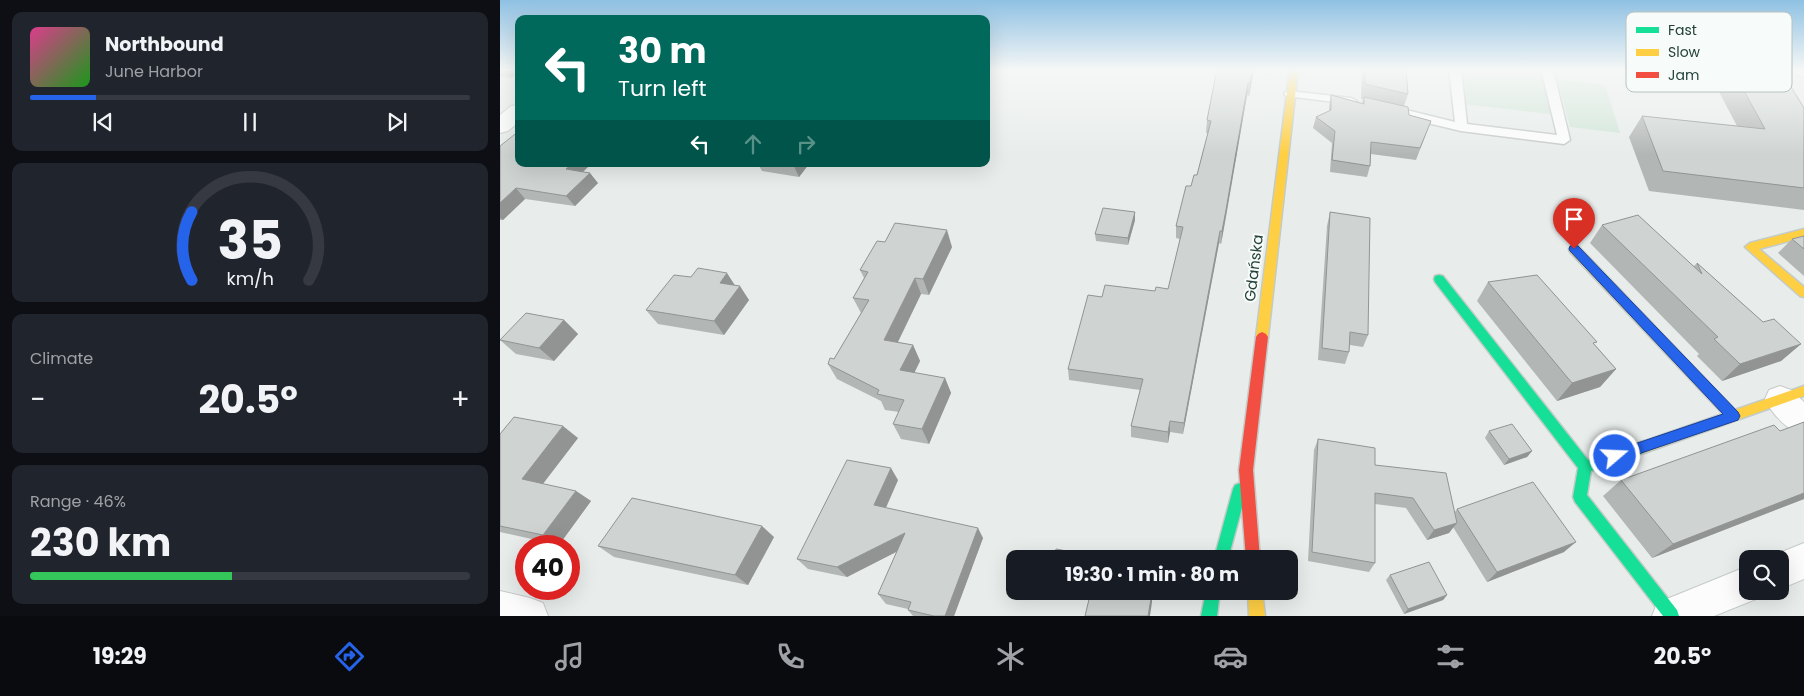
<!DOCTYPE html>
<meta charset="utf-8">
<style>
:root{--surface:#171b24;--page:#20242c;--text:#f1f3f6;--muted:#9ea1a6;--line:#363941;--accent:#2563eb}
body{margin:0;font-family:Poppins,sans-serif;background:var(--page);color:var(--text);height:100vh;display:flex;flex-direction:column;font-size:19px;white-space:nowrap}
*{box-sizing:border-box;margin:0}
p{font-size:16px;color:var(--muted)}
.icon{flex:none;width:28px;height:28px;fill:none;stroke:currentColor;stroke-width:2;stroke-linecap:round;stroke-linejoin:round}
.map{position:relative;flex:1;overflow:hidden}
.panel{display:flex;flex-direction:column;gap:12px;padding:12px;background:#0d0f14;width:500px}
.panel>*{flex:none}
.banner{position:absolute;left:15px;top:15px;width:475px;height:152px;border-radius:10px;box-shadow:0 5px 20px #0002;background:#00695c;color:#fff;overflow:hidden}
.tools{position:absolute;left:1239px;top:550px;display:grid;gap:10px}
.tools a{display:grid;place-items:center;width:50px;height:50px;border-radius:10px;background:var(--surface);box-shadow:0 5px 20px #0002;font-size:25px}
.speed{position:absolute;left:15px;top:535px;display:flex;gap:10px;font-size:25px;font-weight:700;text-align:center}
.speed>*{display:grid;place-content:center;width:65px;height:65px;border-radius:50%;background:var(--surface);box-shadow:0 5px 20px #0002;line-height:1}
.speed .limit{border:8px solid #d22;background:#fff;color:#111}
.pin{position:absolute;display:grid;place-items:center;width:42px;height:42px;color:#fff;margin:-51px -21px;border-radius:50% 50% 50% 0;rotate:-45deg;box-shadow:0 0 5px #0007}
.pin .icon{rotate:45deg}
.me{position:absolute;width:55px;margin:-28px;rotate:71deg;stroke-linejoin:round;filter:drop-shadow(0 0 4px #0008)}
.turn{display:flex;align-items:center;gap:18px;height:105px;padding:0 20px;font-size:22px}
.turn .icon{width:65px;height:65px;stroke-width:2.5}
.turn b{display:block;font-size:35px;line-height:42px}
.lanes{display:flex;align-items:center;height:48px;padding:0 20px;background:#0003;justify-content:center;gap:25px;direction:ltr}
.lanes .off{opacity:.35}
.big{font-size:38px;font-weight:700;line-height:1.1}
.panel .widget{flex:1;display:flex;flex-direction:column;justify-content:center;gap:8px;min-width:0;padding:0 18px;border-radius:10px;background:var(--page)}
.panel .dial{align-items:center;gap:0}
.dial svg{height:130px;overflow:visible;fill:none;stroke:var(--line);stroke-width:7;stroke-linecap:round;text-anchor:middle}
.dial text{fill:var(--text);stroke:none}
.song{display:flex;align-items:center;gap:15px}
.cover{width:60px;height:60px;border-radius:8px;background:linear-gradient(135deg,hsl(330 70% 55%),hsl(120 70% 35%))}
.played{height:5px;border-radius:2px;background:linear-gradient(90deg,var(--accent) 15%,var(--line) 15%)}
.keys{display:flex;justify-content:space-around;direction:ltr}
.heat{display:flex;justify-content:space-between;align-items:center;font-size:28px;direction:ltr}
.charge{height:8px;border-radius:4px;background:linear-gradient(90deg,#34c759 46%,var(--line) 0)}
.trip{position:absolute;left:506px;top:550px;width:292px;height:50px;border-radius:10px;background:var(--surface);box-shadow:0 5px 20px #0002;font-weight:700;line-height:50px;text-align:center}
.tab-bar{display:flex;height:80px;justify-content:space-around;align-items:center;background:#090b0e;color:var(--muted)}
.tab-bar .icon{width:35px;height:35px}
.tab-bar .active{color:var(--accent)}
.tab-bar b{font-size:22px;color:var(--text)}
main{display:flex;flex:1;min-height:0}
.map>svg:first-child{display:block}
</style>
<main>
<section class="panel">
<div class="widget">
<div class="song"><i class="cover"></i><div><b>Northbound</b><p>June Harbor</p></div></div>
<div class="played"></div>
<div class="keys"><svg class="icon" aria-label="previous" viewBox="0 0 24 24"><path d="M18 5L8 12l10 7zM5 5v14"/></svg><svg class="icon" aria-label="pause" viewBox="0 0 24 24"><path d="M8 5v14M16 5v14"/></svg><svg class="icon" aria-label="next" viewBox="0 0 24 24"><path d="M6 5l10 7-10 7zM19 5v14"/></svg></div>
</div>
<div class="widget dial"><svg viewBox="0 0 100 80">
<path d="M14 69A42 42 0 1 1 86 69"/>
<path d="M14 69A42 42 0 0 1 14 27" stroke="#2563eb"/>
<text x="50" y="56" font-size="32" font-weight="700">35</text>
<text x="50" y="72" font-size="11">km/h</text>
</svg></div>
<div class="widget"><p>Climate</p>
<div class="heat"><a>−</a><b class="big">20.5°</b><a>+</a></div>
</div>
<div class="widget"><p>Range · 46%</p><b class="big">230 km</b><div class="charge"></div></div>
</section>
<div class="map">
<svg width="1304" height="616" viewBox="0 0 1304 616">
<rect width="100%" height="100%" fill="#e8edeb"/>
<g fill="#d1e6d8">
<path d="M961,69H1041L1051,114L964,104Z"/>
<path d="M1057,79L1105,85L1120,133L1070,127Z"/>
</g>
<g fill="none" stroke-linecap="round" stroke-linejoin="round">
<defs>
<g id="lane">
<path d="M949,69H961L967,124L1057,135L1041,69H1053L1070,140L1064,144L961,131L886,113L884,110L890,106L955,122Z"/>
<path d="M790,91L851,98L857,101L851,104L786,96L784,94L786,92Z"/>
</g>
<g id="street">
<path d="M1293,69H1304V77L1297,75Z"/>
<path d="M19,105V122L8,131L0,133V115L11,106Z"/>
<path d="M1280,386L1291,390L1304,402V436C1288,430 1272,415 1265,399L1269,390Z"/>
<path d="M1304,543V579L1280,589V559L1267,558Z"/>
<path d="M1248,566V591H1263L1261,597L1214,616H1152L1157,603Z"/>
<path d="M0,591L30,598L43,603L48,616H0Z"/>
</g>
<g id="fast">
<path d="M939,275L943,276L1088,460L1144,441L1149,443L1150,447L1149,451L1091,471L1087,495L1177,610L1179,616H1163L1075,502L1073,497L1078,468L935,282L934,279L935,276Z"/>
<path d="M740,483L745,485L747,489L728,559H714L733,489L735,485Z"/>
<path d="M706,591H720L717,616H701Z"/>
</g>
<g id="slow">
<path d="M790,69H798L768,337L766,340H758L756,337Z"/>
<path d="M1304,229V237L1259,249L1304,287V297L1300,296L1245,247L1250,243Z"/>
<path d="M1074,245L1078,246L1235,410L1304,386V396L1144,453L1139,451L1138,447L1139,443L1223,414L1070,252L1069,249Z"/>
<path d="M748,591H762L765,616H749Z"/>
</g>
<path id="jam" d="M762,332L766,334L768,337L753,470L760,559H746L739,470L756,337L758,334Z"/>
</defs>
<use href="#lane" stroke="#c5cac8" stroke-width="3"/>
<use href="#street" stroke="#c5cac8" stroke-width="2"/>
<use href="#fast" stroke="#c3cbc8" stroke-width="3"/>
<use href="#slow" stroke="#c3cbc8" stroke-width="3"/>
<use href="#jam" stroke="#c3cbc8" stroke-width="3"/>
<use href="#lane" fill="#fcfcfc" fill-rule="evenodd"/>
<use href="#street" fill="#fcfcfc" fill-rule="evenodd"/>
<use href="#fast" fill="#16e098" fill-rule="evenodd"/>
<use href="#slow" fill="#ffcf43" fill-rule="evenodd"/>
<use href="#jam" fill="#f24e42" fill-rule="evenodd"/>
</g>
<g fill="#b2b6b5">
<path d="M0,69H19L11,78L0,76Z"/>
<path d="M717,69H754L749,96L747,95L725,223L721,244L719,243L683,434L670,432L668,443L631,437V426L640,390L569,380L568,369L602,297L655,291L668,289L680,239L676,238V226L691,186L697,175L708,133H706L707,120Z"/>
<path d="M862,69H906L908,94L904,106L909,115L931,121L916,160L871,154L870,166L867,177L830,172L832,143L813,128L816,117L829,111V107L831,95L862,103L863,99H861Z"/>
<path d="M1207,69H1280L1304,108V210L1149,191L1129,137L1142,116L1237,126Z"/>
<path d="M0,146L19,164H91L83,172L98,183L75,206L25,199L3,220H0Z"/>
<path d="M258,164H309L299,177L262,171Z"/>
<path d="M635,212V220L628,245L596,241L595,234Z"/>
<path d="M830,212L868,335L863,347L850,345L849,352L845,364L818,360L827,226Z"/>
<path d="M1102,225L1194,266L1197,263L1263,322L1301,344L1281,361L1222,381L1197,356L1199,354L1090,243Z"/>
<path d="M1304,236V276L1278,253L1292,239Z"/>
<path d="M385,242L452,247L429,295L421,294L398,342L413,345L420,361L414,373L445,378L451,393L429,444L401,439L393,424L399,412L385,410L381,401L337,379L328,364L334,359L361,313L353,298L364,278L360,270Z"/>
<path d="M988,282L1095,345L1116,369L1100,387L1057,401L977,301Z"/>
<path d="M235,285L249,300L224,335L158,324L146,310Z"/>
<path d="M64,320L78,334L54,361L16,354L0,340Z"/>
<path d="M1304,422V499L1152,558L1103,496L1121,480L1280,431Z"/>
<path d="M989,431L1032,451L1027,457L1004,465L985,438Z"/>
<path d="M0,434L78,438L43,484L76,491L91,501L59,545L0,532Z"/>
<path d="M818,439L875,465L955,512L957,509L1064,552L987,582L953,527L949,533L927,540L906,508L875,504V563L869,572L808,561L814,450Z"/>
<path d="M398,480L386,508L483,538L454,616H413L408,610V609L386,604L378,594L397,551L347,577L308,569L297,559Z"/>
<path d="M274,537L248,585L114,557L98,546Z"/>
<path d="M890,575L947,595L943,600L904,614L886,580Z"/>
</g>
<g fill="#919493">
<path d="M4,69H19V72L11,78Z"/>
<path d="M753,69H754L749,96L750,83Z"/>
<path d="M748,83L747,95L721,244L722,231Z"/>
<path d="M72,164H91L74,180L66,169Z"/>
<path d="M293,164H309L299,177Z"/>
<path d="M90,173L98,183L75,206L66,196Z"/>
<path d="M16,188L25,199L3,220L0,218V203Z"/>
<path d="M635,212V220L628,245V238Z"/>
<path d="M447,230L452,247L429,295L423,279Z"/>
<path d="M720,231L719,243L683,434L684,423Z"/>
<path d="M227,273L236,287L220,283Z"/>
<path d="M415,278L421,294L391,356L384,340Z"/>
<path d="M240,286L249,300L224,335L214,321Z"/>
<path d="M64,320L78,334L54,361L39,348Z"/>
<path d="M1301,344L1281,361L1222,381L1240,364Z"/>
<path d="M413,345L420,361L408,386L400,370Z"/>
<path d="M1116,369L1100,387L1057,401L1072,383Z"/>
<path d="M445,378L451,393L429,444L422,429Z"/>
<path d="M670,421V432L668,443V432Z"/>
<path d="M63,426L78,438L38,490L22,479Z"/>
<path d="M1032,451L1027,457L1004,465L1009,459Z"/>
<path d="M391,468L398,480L382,516L374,505Z"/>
<path d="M76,491L91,501L59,545L43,535Z"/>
<path d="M1304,493V499L1152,558L1173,544Z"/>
<path d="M957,523L949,533L927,540L934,530Z"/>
<path d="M262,526L274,537L248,585L235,575Z"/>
<path d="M478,528L483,538L454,616H445Z"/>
<path d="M405,533L412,544L347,577L337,567Z"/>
<path d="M1076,542L1064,552L987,582L997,572Z"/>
<path d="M652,593V602L650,616H648Z"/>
<path d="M947,595L943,600L904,614L908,609Z"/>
</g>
<g fill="#cfd4d2" stroke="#919493">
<path d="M717,69H753L750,83H748L726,210L722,231H720L684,423L670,421L668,432L631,426L643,379L568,369L588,295L602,297L605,285L655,291L656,287L668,289L683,227L676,226L686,186H691L694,175H697L711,121L707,120Z"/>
<path d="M865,69H906L908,94L865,84Z"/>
<path d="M1232,69H1280L1304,108V188L1163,171L1142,116L1265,129Z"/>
<path d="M831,95L864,104V97L908,107L909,115L931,121L920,148L871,142L870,166L832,160L835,131L816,117L831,110Z"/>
<path d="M19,131V164H72L66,169L90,173L66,196L16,188L0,203V146Z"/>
<path d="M603,208L635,212L628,238L595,234Z"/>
<path d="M830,212L870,218L868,335L850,332L849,352L822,348Z"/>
<path d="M1138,215L1202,274L1197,263L1263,322L1274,319L1301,344L1240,364L1214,339L1218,337L1102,225Z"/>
<path d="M395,223L447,230L423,279L415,278L384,340L413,345L400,370L445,378L422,429L393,424L404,400L377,394L379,390L328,364L330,358L334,359L369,300L353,298L368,272L360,270L377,241L385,242Z"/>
<path d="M1304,236V249L1292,239Z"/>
<path d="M198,268L227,273L220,283L240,286L214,321L146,310L174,275L191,277Z"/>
<path d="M1037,275L1097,342L1093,343L1116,369L1072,383L988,282Z"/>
<path d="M26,313L64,320L39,348L0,340Z"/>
<path d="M14,417L63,426L22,479L76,491L43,535L0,526V434Z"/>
<path d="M1304,422V493L1173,544L1121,480L1274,425L1280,431Z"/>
<path d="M1012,424L1032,451L1009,459L989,431Z"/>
<path d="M818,439L875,448V465L946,473L957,523L934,530L913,498L875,493V563L812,552Z"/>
<path d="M347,460L391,468L374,505L478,528L445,616H434L408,610L411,602L378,594L405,533L337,567L297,559Z"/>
<path d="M1033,482L1076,542L997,572L957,509Z"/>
<path d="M132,498L262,526L235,575L98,546Z"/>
<path d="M556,549L583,554L582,559H553Z"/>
<path d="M929,562L947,595L908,609L890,575Z"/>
<path d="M591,591H643L652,593L648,616H585Z"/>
</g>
<linearGradient id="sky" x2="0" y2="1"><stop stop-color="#8fc1e3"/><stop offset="0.45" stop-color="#f5f7f6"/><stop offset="1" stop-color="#f5f7f6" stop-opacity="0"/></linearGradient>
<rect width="1304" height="155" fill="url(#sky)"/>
<path fill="#2563eb" stroke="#184099" d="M1074,245L1078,246L1238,412L1240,416L1238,420L1115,462L1111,460L1109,456L1111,452L1223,414L1070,251L1069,249L1070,246Z"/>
<g text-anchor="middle" stroke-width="4" stroke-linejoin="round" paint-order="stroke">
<g font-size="15" fill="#24423a" stroke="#f7fbf9">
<text transform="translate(754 268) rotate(-83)" y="5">Gdańska</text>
</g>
</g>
<rect x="1126" y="12" width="166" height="80" rx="8" fill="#f7fbf9" stroke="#b8c4c0" stroke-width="1"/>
<rect x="1136" y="27" width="23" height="6" fill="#16e098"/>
<rect x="1136" y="49" width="23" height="7" fill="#ffcf43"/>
<rect x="1136" y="72" width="23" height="6" fill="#f24e42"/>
<g font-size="14" fill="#24423a">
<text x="1168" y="35">Fast</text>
<text x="1168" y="57">Slow</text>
<text x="1168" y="80">Jam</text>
</g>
</svg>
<div class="tools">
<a><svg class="icon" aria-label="search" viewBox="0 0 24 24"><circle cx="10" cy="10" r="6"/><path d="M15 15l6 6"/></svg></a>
</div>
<div class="speed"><div class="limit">40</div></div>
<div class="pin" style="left:1074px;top:249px;background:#d93025"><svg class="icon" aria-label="arrive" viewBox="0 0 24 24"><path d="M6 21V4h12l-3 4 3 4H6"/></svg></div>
<svg class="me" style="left:1115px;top:456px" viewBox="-20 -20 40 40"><circle r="17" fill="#2563eb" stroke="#fff" stroke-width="3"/><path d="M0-11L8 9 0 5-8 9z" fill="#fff"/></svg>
<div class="trip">19:30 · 1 min · 80 m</div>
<div class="banner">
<div class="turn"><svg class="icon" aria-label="left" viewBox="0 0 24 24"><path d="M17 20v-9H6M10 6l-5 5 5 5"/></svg><div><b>30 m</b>Turn left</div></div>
<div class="lanes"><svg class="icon" aria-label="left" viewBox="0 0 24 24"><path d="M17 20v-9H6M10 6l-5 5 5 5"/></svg><svg class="icon off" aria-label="ahead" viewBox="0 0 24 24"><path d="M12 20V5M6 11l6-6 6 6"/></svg><svg class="icon off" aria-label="right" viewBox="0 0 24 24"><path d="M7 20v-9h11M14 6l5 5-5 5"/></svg></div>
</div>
</div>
</main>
<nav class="tab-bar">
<b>19:29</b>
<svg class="icon active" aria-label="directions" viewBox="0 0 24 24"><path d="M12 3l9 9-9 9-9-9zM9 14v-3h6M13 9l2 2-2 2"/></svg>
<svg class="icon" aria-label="music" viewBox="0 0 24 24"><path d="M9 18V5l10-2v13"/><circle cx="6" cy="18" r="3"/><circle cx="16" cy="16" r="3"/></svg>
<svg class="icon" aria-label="phone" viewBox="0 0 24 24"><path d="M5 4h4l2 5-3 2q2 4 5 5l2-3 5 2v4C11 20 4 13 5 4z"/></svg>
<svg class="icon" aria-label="climate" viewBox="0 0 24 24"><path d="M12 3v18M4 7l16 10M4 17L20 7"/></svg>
<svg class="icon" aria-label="car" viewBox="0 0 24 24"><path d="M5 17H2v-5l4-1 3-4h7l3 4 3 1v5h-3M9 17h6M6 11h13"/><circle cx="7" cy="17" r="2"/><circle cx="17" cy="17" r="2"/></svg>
<svg class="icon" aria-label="filters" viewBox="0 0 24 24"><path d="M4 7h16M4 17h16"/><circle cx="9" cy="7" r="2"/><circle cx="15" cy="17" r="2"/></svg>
<b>20.5°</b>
</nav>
